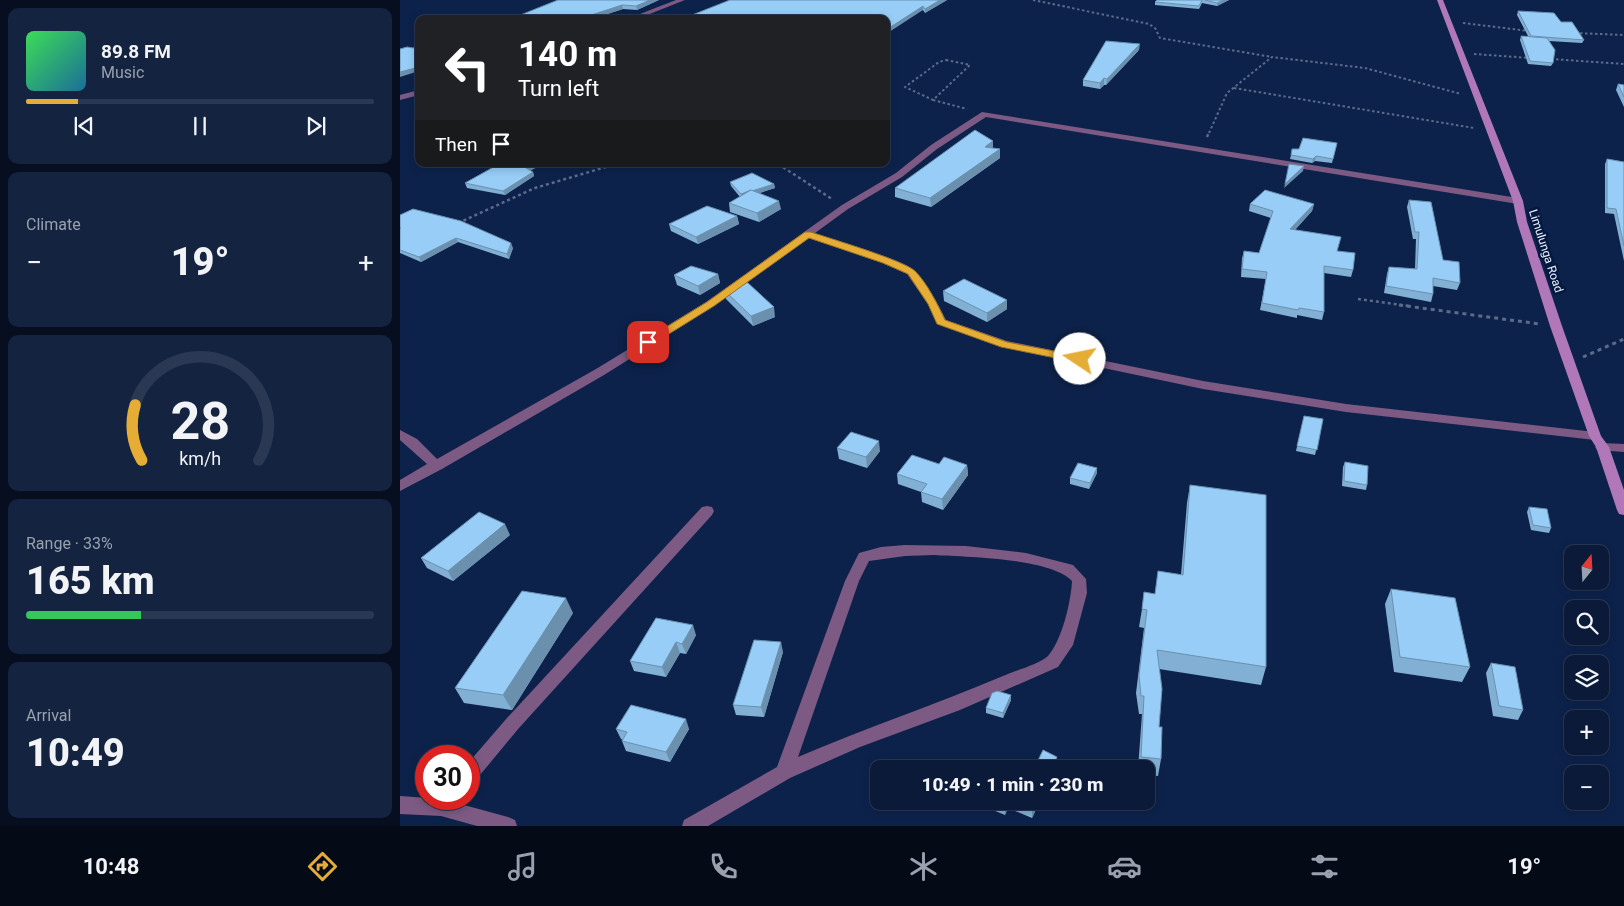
<!DOCTYPE html>
<meta charset="utf-8">
<style>
:root{--surface:#0a1a38;--page:#132340;--text:#f1f3f6;--muted:#99a1ae;--line:#2a3853;--accent:#e5ad36}
body{margin:0;font-family:Roboto,sans-serif;background:var(--page);color:var(--text);height:100vh;display:flex;flex-direction:column;font-size:19px;white-space:nowrap}
*{box-sizing:border-box;margin:0}
p{font-size:16px;color:var(--muted)}
.icon{flex:none;width:28px;height:28px;fill:none;stroke:currentColor;stroke-width:2;stroke-linecap:round;stroke-linejoin:round}
.map{position:relative;flex:1;overflow:hidden}
.panel{display:flex;flex-direction:column;gap:8px;padding:8px;background:#060e1f;width:400px}
.panel>*{flex:none}
.top-card{position:absolute;left:15px;top:15px;width:475px;height:152px;border-radius:10px;box-shadow:0 2px 8px #0003,0 0 0 1px var(--line);background:#202124;color:#fff;overflow:hidden}
.needle{width:32px;rotate:18deg}
.controls{position:absolute;left:1164px;top:545px;display:grid;gap:10px}
.controls a{display:grid;place-items:center;width:45px;height:45px;border-radius:10px;background:var(--surface);box-shadow:0 2px 8px #0003,0 0 0 1px var(--line);font-size:25px}
.speed{position:absolute;left:15px;top:745px;display:flex;gap:10px;font-size:25px;font-weight:700;text-align:center}
.speed>*{display:grid;place-content:center;width:65px;height:65px;border-radius:50%;background:var(--surface);box-shadow:0 2px 8px #0003,0 0 0 1px var(--line);line-height:1}
.speed .limit{border:8px solid #d22;background:#fff;color:#111}
.pin{position:absolute;display:grid;place-items:center;width:42px;height:42px;color:#fff;margin:-21px;border-radius:10px;box-shadow:0 2px 8px #0006}
.me{position:absolute;width:55px;margin:-28px;rotate:281deg;stroke-linejoin:round;filter:drop-shadow(0 0 4px #0008)}
.turn{display:flex;align-items:center;gap:18px;height:105px;padding:0 20px;font-size:22px}
.turn .icon{width:65px;height:65px;stroke-width:2.5}
.turn b{display:block;font-size:35px;line-height:42px}
.then{display:flex;align-items:center;height:48px;padding:0 20px;background:#0003;gap:10px;font-size:19px}
.big{font-size:38px;font-weight:800;line-height:1.1}
.panel .tile{flex:1;display:flex;flex-direction:column;justify-content:center;gap:8px;min-width:0;padding:0 18px;border-radius:10px;background:var(--page)}
.panel .dial{align-items:center;gap:0}
.dial svg{height:130px;overflow:visible;fill:none;stroke:var(--line);stroke-width:7;stroke-linecap:round;text-anchor:middle}
.dial text{fill:var(--text);stroke:none}
.song{display:flex;align-items:center;gap:15px}
.cover{width:60px;height:60px;border-radius:8px;background:linear-gradient(135deg,hsl(130 70% 55%),hsl(200 70% 35%))}
.played{height:5px;border-radius:2px;background:linear-gradient(90deg,var(--accent) 15%,var(--line) 15%)}
.keys{display:flex;justify-content:space-around;direction:ltr}
.heat{display:flex;justify-content:space-between;align-items:center;font-size:28px;direction:ltr}
.charge{height:8px;border-radius:4px;background:linear-gradient(90deg,#34c759 33%,var(--line) 0)}
.trip{position:absolute;left:470px;top:760px;width:285px;height:50px;border-radius:10px;background:var(--surface);box-shadow:0 2px 8px #0003,0 0 0 1px var(--line);font-weight:800;line-height:50px;text-align:center}
.tabs{display:flex;height:80px;justify-content:space-around;align-items:center;background:#040a16;color:var(--muted)}
.tabs .icon{width:35px;height:35px}
.tabs .current{color:var(--accent)}
.tabs b{font-size:22px;color:var(--text)}
main{display:flex;flex:1;min-height:0}
.map>svg:first-child{display:block}
</style>
<main>
<section class="panel">
<div class="tile">
<div class="song"><i class="cover"></i><div><b>89.8 FM</b><p>Music</p></div></div>
<div class="played"></div>
<div class="keys"><svg class="icon" aria-label="previous" viewBox="0 0 24 24"><path d="M18 5L8 12l10 7zM5 5v14"/></svg><svg class="icon" aria-label="pause" viewBox="0 0 24 24"><path d="M8 5v14M16 5v14"/></svg><svg class="icon" aria-label="next" viewBox="0 0 24 24"><path d="M6 5l10 7-10 7zM19 5v14"/></svg></div>
</div>
<div class="tile"><p>Climate</p>
<div class="heat"><a>−</a><b class="big">19°</b><a>+</a></div>
</div>
<div class="tile dial"><svg viewBox="0 0 100 80">
<path d="M14 69A42 42 0 1 1 86 69"/>
<path d="M14 69A42 42 0 0 1 10 35" stroke="#e5ad36"/>
<text x="50" y="56" font-size="32" font-weight="700">28</text>
<text x="50" y="72" font-size="11">km/h</text>
</svg></div>
<div class="tile"><p>Range · 33%</p><b class="big">165 km</b><div class="charge"></div></div>
<div class="tile"><p>Arrival</p><b class="big">10:49</b></div>
</section>
<div class="map">
<svg width="1224" height="826" viewBox="0 0 1224 826">
<rect width="100%" height="100%" fill="#0d224b"/>
<g fill="none" stroke-linecap="round" stroke-linejoin="round">
<g stroke="#5b6b89" stroke-width="2" stroke-dasharray="2.5 2.5" stroke-linecap="butt">
<path d="M633,0L749,24L755,28L760,38L872,57"/>
<path d="M1063,23L1129,31"/>
<path d="M1175,33L1224,35"/>
<path d="M1074,54L1130,58"/>
<path d="M1151,59L1224,64"/>
<path d="M546,60L570,65L533,100L505,87L539,62Z"/>
<path d="M834,88L1074,128"/>
<path d="M533,100L567,109"/>
<path d="M809,133L827,93L872,57L965,68L1061,94"/>
</g>
<g stroke="#5b6b89" stroke-width="2.5" stroke-dasharray="3 3" stroke-linecap="butt">
<path d="M807,137L809,132"/>
<path d="M378,164L432,199"/>
<path d="M58,223L135,188L216,164"/>
<path d="M958,299L1009,306"/>
</g>
<g stroke="#5b6b89" stroke-width="3" stroke-dasharray="4 4" stroke-linecap="butt">
<path d="M999,305L1140,324"/>
<path d="M1183,357L1224,339"/>
</g>
<g fill="#7d5a83" fill-rule="evenodd">
<path d="M276,0H285L237,19H227Z"/>
<path d="M19,90V95L0,100V95Z"/>
<path d="M582,112L1118,198L1123,201L1118,204L586,117L537,149L502,177L448,209L415,233C434,240 505,260 515,271C528,284 538,304 546,320L607,341L803,381L946,404L1195,432L1201,436L1195,440L946,412L803,389L604,347L537,324L528,304L507,274L482,263L409,238L314,306L204,375L42,469L0,491V480L27,464L0,440V430L17,439L37,459L196,369L306,302L442,205L496,173L531,145Z"/>
<path d="M1202,443L1224,444V452L1197,450L1195,447Z"/>
<path d="M307,506L312,507L314,511L312,515L119,728L75,781L69,783V762L107,718L302,507Z"/>
<path d="M505,545L566,546L626,553L673,565L686,579L687,593L673,645L658,667L560,710L460,747L390,778L308,826H282L284,820L377,767L445,581L459,553L481,547ZM534,555C567,557 650,558 672,581C671,602 662,640 648,656C640,664 614,671 603,676C535,705 465,728 398,757L459,581L469,561L505,556Z"/>
<path d="M0,796L42,799L108,817L115,820L117,826H77L41,816L0,814Z"/>
</g>
<path fill="#b077b9" fill-rule="evenodd" d="M1037,0H1043L1123,201L1127,222L1162,326L1201,436L1209,447L1224,490V515L1219,514L1217,510L1196,447L1189,436L1150,326L1117,222L1113,201Z"/>
</g>
<g fill="#82b0d4">
<path d="M259,0L237,10L223,9L192,19H97L113,18Z"/>
<path d="M547,0L525,13L523,10L486,19H282Z"/>
<path d="M757,0H829L817,6L802,3L799,9L755,5V2Z"/>
<path d="M1118,11L1161,22L1184,40L1182,43L1149,41L1153,63L1151,66L1128,64L1120,40L1121,36H1128L1117,15Z"/>
<path d="M739,50L706,85H704L700,89L683,86V80Z"/>
<path d="M1218,84L1224,85V107L1216,90Z"/>
<path d="M937,143L932,163L915,161L912,163L890,159L891,155L899,149Z"/>
<path d="M593,148L600,149V158L531,207L495,197V188Z"/>
<path d="M1207,159L1224,162V261L1214,214L1205,213V164Z"/>
<path d="M133,172L134,176L105,195L67,188L65,183Z"/>
<path d="M330,182L374,184L375,188L359,193L381,209L359,222L330,212L329,203L340,197L331,186Z"/>
<path d="M1009,200L1043,260L1060,283L1057,290L1033,286V294L1031,302L984,293L987,274L989,267L1015,269L1016,239H1013L1007,207Z"/>
<path d="M850,204H914L912,211L895,230L938,251L953,270L951,277L924,273V312L922,320L897,315V318L860,310L866,279L841,277L842,258L844,251L859,253L871,218L849,211Z"/>
<path d="M0,215L113,248L109,259L58,242L21,262L0,253Z"/>
<path d="M337,216L339,224L298,244L271,231L269,224Z"/>
<path d="M318,274L320,283L300,295L277,285L274,275Z"/>
<path d="M324,290L375,317L353,326L326,299Z"/>
<path d="M543,291L607,309L587,322L544,301Z"/>
<path d="M904,416L923,419L915,455L896,451Z"/>
<path d="M437,448L480,451L467,468L439,459Z"/>
<path d="M945,462L967,485L966,490L942,486L943,467Z"/>
<path d="M539,464L567,465L568,475L543,510L522,502L521,492L498,484L497,474Z"/>
<path d="M697,473L689,489L670,484V478Z"/>
<path d="M790,485L866,667L861,685L759,669V727L761,759L758,776L746,775V769H738L742,714H739L736,693L744,628L739,627L742,609L755,594L781,575L787,503Z"/>
<path d="M1129,507L1151,528L1149,533L1131,530L1127,512Z"/>
<path d="M110,535L53,581L27,568L21,558Z"/>
<path d="M991,589L1070,667L1062,682L994,672L985,604Z"/>
<path d="M173,613L112,710L64,703L55,688Z"/>
<path d="M256,618L296,635L286,654L280,653L266,677L234,671L230,661Z"/>
<path d="M383,652L364,717L336,715L333,705Z"/>
<path d="M1091,663L1123,710L1118,720L1093,716L1086,673Z"/>
<path d="M611,700L603,718L586,713V708Z"/>
<path d="M216,729H289L270,762L226,751L222,741L223,740L221,739Z"/>
<path d="M571,801H640L632,818L608,808L605,815Z"/>
</g>
<g fill="#6a90ad">
<path d="M250,0H259L237,10L236,6Z"/>
<path d="M540,0H547L525,13V9Z"/>
<path d="M823,0H829L817,6V3Z"/>
<path d="M222,5L223,9L192,19H179Z"/>
<path d="M523,6V10L486,34V30Z"/>
<path d="M740,44L739,50L706,85L707,79Z"/>
<path d="M19,67V71L0,77V72Z"/>
<path d="M704,78V85L700,89V83Z"/>
<path d="M593,141V149L585,147Z"/>
<path d="M487,148L488,156L486,157V149Z"/>
<path d="M600,149V158L531,207L530,198Z"/>
<path d="M916,156L915,161L912,163L913,159Z"/>
<path d="M134,164H143L128,172L126,168Z"/>
<path d="M904,166L903,171L884,188L885,184Z"/>
<path d="M133,172L134,176L105,195L103,191Z"/>
<path d="M374,184L375,188L342,199L341,194Z"/>
<path d="M379,201L381,209L359,222L357,213Z"/>
<path d="M914,204L912,211L889,236L890,229Z"/>
<path d="M337,216L339,224L298,244L296,237Z"/>
<path d="M56,238L58,242L21,262L19,257Z"/>
<path d="M111,243L113,248L109,259L107,254Z"/>
<path d="M318,274L320,283L300,295L298,286Z"/>
<path d="M607,300V309L587,322V313Z"/>
<path d="M374,307L375,317L353,326L351,316Z"/>
<path d="M479,441L480,451L467,468L466,457Z"/>
<path d="M567,465L568,475L543,510L542,499Z"/>
<path d="M697,468V473L689,489L690,483Z"/>
<path d="M105,524L110,535L53,581L48,571Z"/>
<path d="M166,598L173,613L112,710L103,695Z"/>
<path d="M293,625L296,635L286,654L282,644Z"/>
<path d="M276,642L280,653L266,677L262,667Z"/>
<path d="M381,642L383,652L364,717L361,707Z"/>
<path d="M611,695V700L603,718V713Z"/>
<path d="M286,719L289,729L270,762L266,752Z"/>
<path d="M657,757L656,765L655,769H651Z"/>
<path d="M607,801H608V808L605,815V806Z"/>
<path d="M636,801H640L632,818V810Z"/>
</g>
<g fill="#97cdf7" stroke="#6a90ad">
<path d="M158,0H250L236,6L222,5L179,19H97L105,17L113,18Z"/>
<path d="M330,0H540L525,9L523,6L486,30V19H406L396,16L390,19H282Z"/>
<path d="M757,0H802L799,6L755,2Z"/>
<path d="M805,0H823L817,3Z"/>
<path d="M1118,11L1154,13L1161,22H1172L1184,40L1131,36Z"/>
<path d="M1121,36L1147,38L1155,50L1153,63L1130,61Z"/>
<path d="M706,41L740,44L707,79L704,78L700,83L683,80Z"/>
<path d="M19,46V67L0,72V49L7,47L13,48Z"/>
<path d="M1218,84L1224,85V97Z"/>
<path d="M575,130L593,141L585,147L600,149L530,198L495,188Z"/>
<path d="M903,138L937,143L933,159L916,156L913,159L891,155L892,149H899Z"/>
<path d="M1207,159L1224,162V246L1216,209L1207,208Z"/>
<path d="M99,164H134L126,168L133,172L103,191L65,183Z"/>
<path d="M889,164L904,166L885,184Z"/>
<path d="M352,173L374,184L352,191L351,190L341,194L330,182Z"/>
<path d="M351,190L379,201L357,213L329,203Z"/>
<path d="M865,190L914,204L890,229L941,237L937,251L955,253L953,270L924,266V312L899,308L898,310L862,303L867,272L842,269L844,251L859,253L873,211L850,204Z"/>
<path d="M1009,200L1031,202L1043,260L1059,262L1060,283L1033,278V294L986,286L989,267L1017,269L1019,232H1015Z"/>
<path d="M307,206L337,216L296,237L269,224Z"/>
<path d="M13,209L61,221L111,243L107,254L56,238L19,257L0,250V229L1,228H0V215Z"/>
<path d="M291,266L318,274L298,286L274,275Z"/>
<path d="M564,279L607,300L587,313L543,291Z"/>
<path d="M339,280L348,283L374,307L351,316L324,290Z"/>
<path d="M904,416L923,419L917,450L897,446Z"/>
<path d="M451,432L479,441L466,457L437,448Z"/>
<path d="M512,455L539,464L544,457L567,465L542,499L521,492L527,484L497,474Z"/>
<path d="M945,462L968,466L967,485L944,481Z"/>
<path d="M678,463L697,468L690,483L670,478Z"/>
<path d="M790,485L866,495V667L757,650L762,689L759,727H762L761,759L741,757L744,696H741L739,675L747,610L742,609L744,592L755,594L758,571L783,575Z"/>
<path d="M1129,507L1147,509L1151,528L1133,525Z"/>
<path d="M79,512L105,524L48,571L21,558Z"/>
<path d="M991,589L1055,598L1070,667L1000,657Z"/>
<path d="M122,591L166,598L103,695L55,688Z"/>
<path d="M256,618L293,625L282,644L276,642L262,667L230,661Z"/>
<path d="M354,640L381,642L361,707L333,705Z"/>
<path d="M1091,663L1115,667L1123,710L1099,706Z"/>
<path d="M597,691L611,695L603,713L586,708L592,693Z"/>
<path d="M231,705L286,719L266,752L222,741L227,732L216,729Z"/>
<path d="M643,750L657,757L651,769H634Z"/>
<path d="M579,763H586L601,769H576Z"/>
<path d="M691,766L700,769H690Z"/>
<path d="M593,801H607L605,806Z"/>
<path d="M613,801H636L632,810Z"/>
</g>
<path fill="#e5ad36" stroke="#957023" d="M405,232H411C431,239 503,260 515,271C527,283 538,305 545,320L607,342L680,356L685,359L680,363L601,347L537,324L528,304L508,274L483,263L409,238L314,306L251,345L248,346L242,342L307,302Z"/>
<g text-anchor="middle" stroke-width="5" stroke-linejoin="round" paint-order="stroke">
<g font-size="12" fill="#ebf2fc" stroke="#041840">
<text transform="translate(1146 251) rotate(72)" y="4">Limulunga Road</text>
</g>
</g>
</svg>
<div class="controls">
<a><svg class="needle" viewBox="-14 -14 28 28"><path d="M0-13l5 13h-10z" fill="#e53935"/><path d="M0 13l5-13h-10z" fill="#99a1ae"/></svg></a>
<a><svg class="icon" aria-label="search" viewBox="0 0 24 24"><circle cx="10" cy="10" r="6"/><path d="M15 15l6 6"/></svg></a>
<a><svg class="icon" aria-label="layers" viewBox="0 0 24 24"><path d="M12 4l9 5-9 5-9-5zM3 14l9 5 9-5"/></svg></a>
<a>+</a>
<a>−</a>
</div>
<div class="speed"><div class="limit">30</div></div>
<div class="pin" style="left:248px;top:342px;background:#d93025"><svg class="icon" aria-label="arrive" viewBox="0 0 24 24"><path d="M6 21V4h12l-3 4 3 4H6"/></svg></div>
<svg class="me" style="left:680px;top:359px" viewBox="-20 -20 40 40"><circle r="19" fill="#fff"/><path d="M0-13L10 11 0 6-10 11z" fill="#e5ad36"/></svg>
<div class="trip">10:49 · 1 min · 230 m</div>
<div class="top-card">
<div class="turn"><svg class="icon" aria-label="left" viewBox="0 0 24 24"><path d="M17 20v-9H6M10 6l-5 5 5 5"/></svg><div><b>140 m</b>Turn left</div></div>
<div class="then">Then<svg class="icon" aria-label="arrive" viewBox="0 0 24 24"><path d="M6 21V4h12l-3 4 3 4H6"/></svg></div>
</div>
</div>
</main>
<nav class="tabs">
<b>10:48</b>
<svg class="icon current" aria-label="directions" viewBox="0 0 24 24"><path d="M12 3l9 9-9 9-9-9zM9 14v-3h6M13 9l2 2-2 2"/></svg>
<svg class="icon" aria-label="music" viewBox="0 0 24 24"><path d="M9 18V5l10-2v13"/><circle cx="6" cy="18" r="3"/><circle cx="16" cy="16" r="3"/></svg>
<svg class="icon" aria-label="phone" viewBox="0 0 24 24"><path d="M5 4h4l2 5-3 2q2 4 5 5l2-3 5 2v4C11 20 4 13 5 4z"/></svg>
<svg class="icon" aria-label="climate" viewBox="0 0 24 24"><path d="M12 3v18M4 7l16 10M4 17L20 7"/></svg>
<svg class="icon" aria-label="car" viewBox="0 0 24 24"><path d="M5 17H2v-5l4-1 3-4h7l3 4 3 1v5h-3M9 17h6M6 11h13"/><circle cx="7" cy="17" r="2"/><circle cx="17" cy="17" r="2"/></svg>
<svg class="icon" aria-label="filters" viewBox="0 0 24 24"><path d="M4 7h16M4 17h16"/><circle cx="9" cy="7" r="2"/><circle cx="15" cy="17" r="2"/></svg>
<b>19°</b>
</nav>
